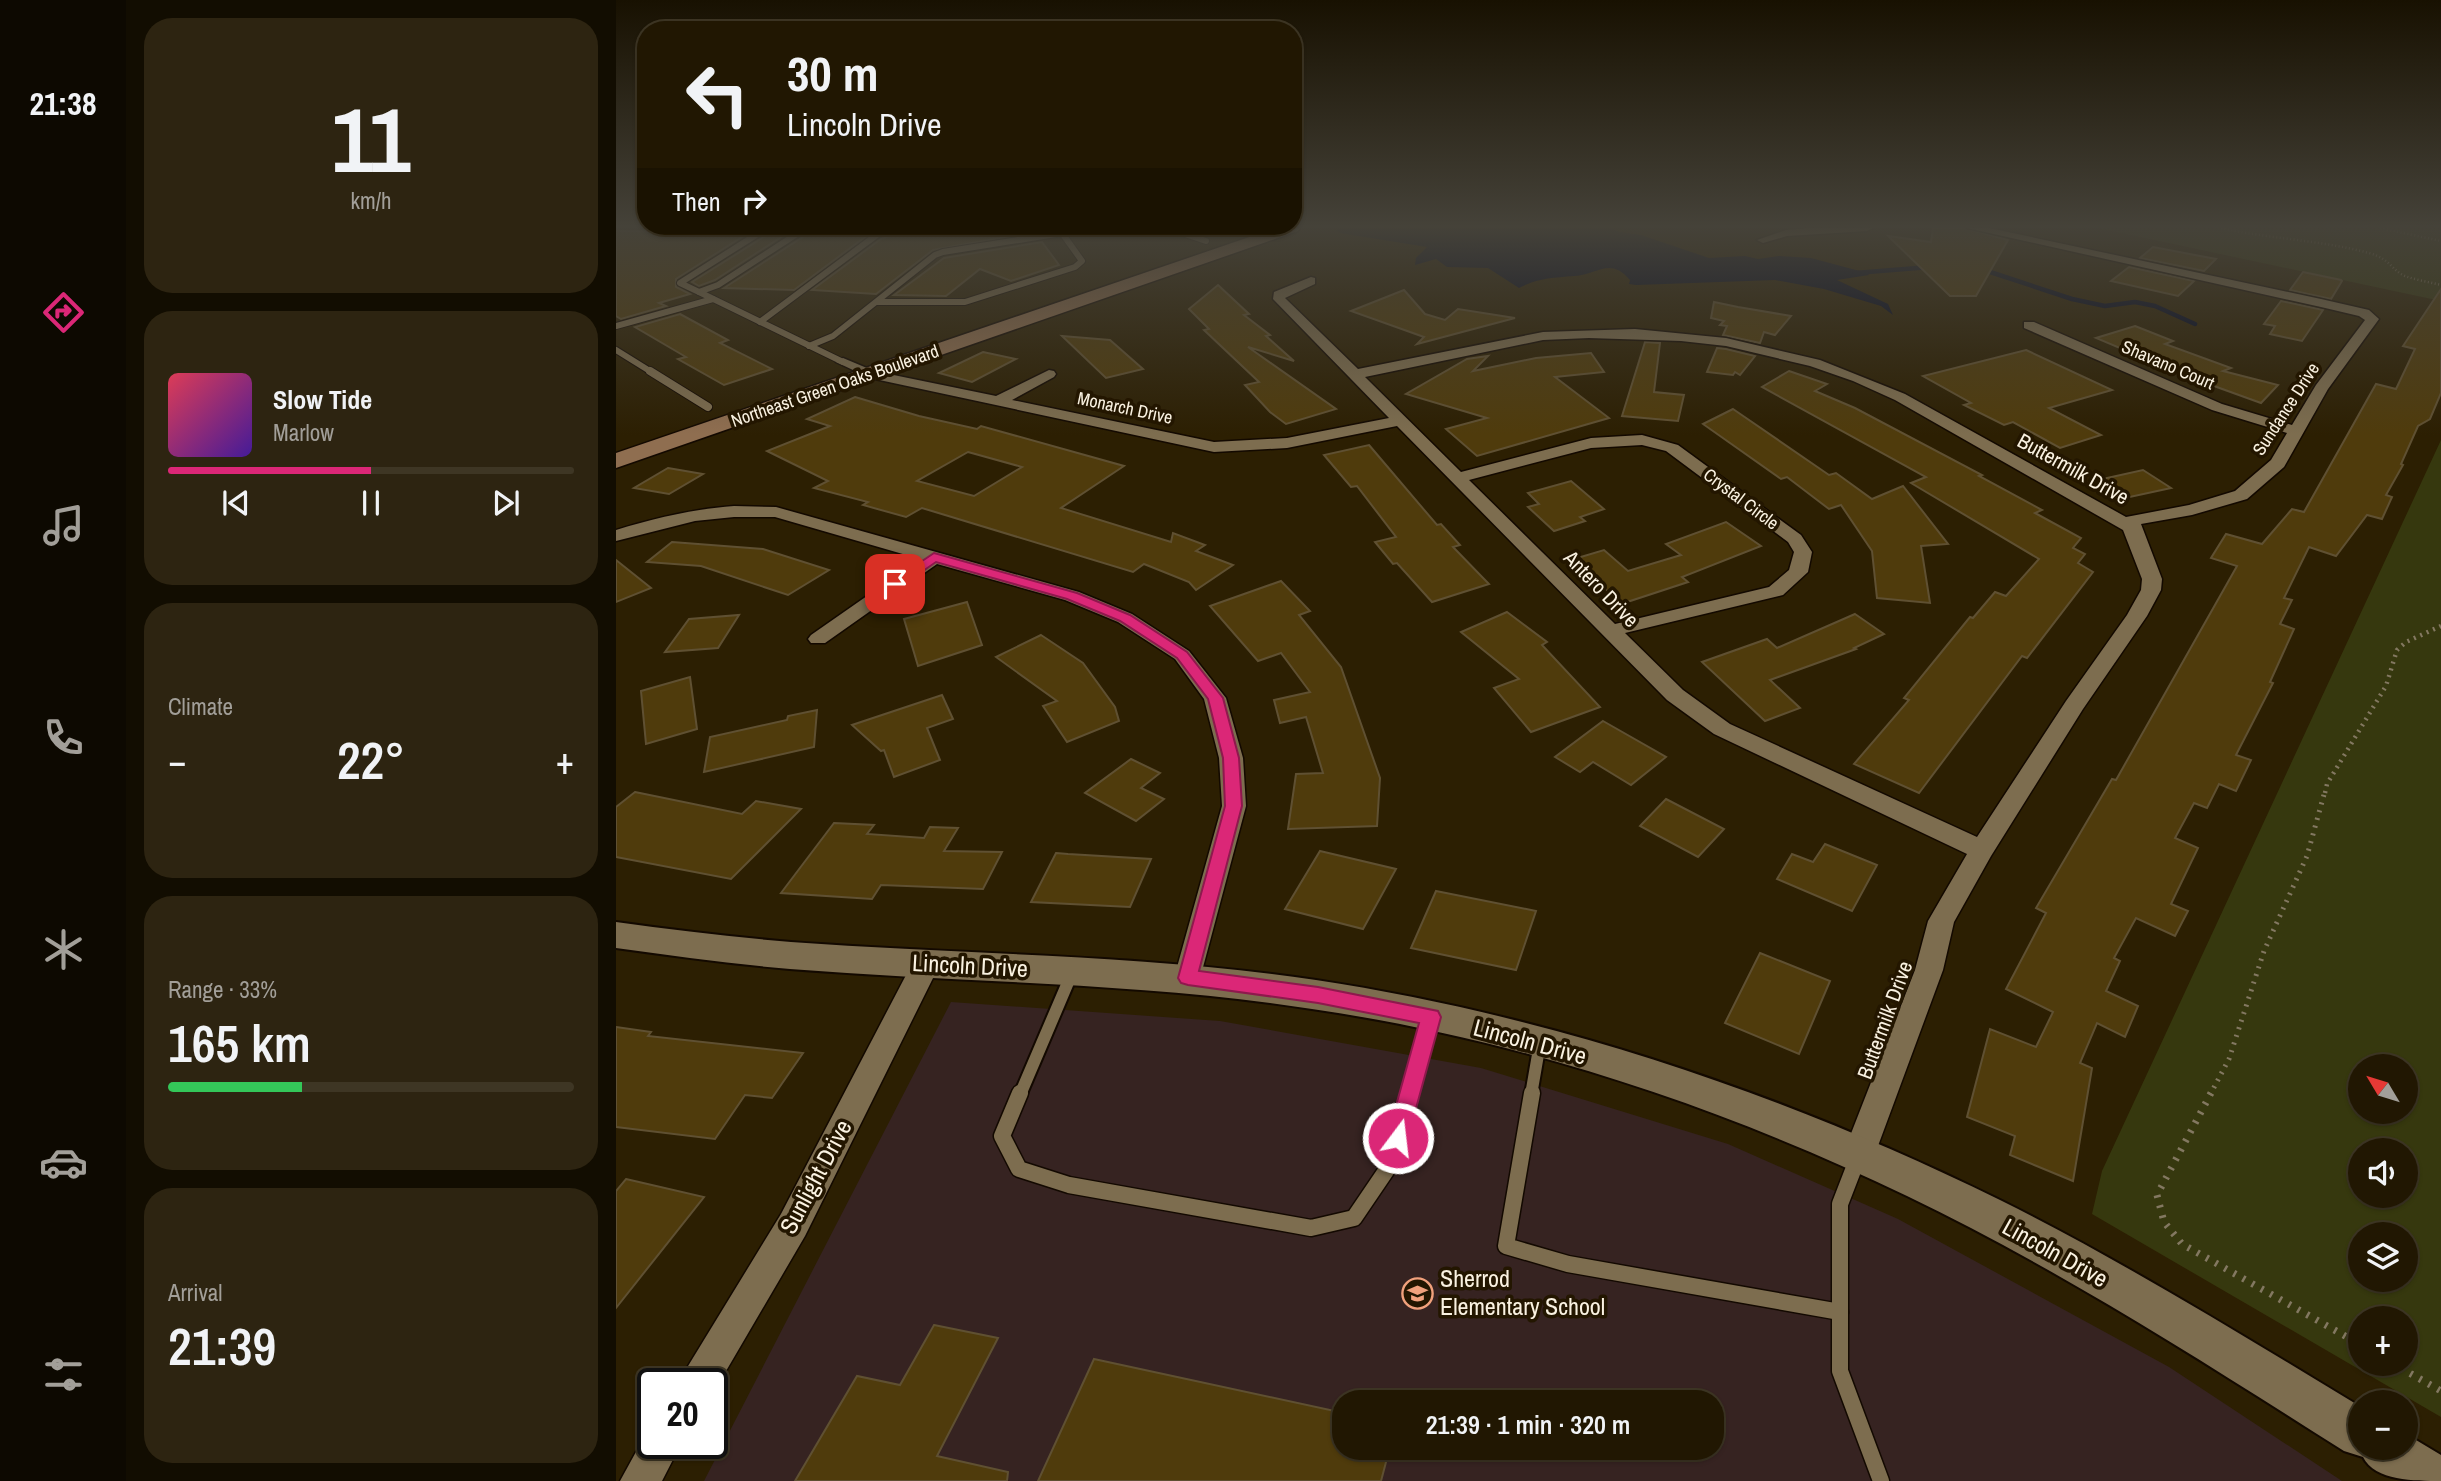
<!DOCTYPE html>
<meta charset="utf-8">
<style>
:root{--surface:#211702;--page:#2d2411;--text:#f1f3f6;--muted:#a29f99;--line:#3e3624;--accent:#db2777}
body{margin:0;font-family:"Archivo Narrow",sans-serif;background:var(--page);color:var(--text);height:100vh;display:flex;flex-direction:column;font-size:26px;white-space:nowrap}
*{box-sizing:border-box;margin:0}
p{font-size:23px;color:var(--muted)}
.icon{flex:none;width:38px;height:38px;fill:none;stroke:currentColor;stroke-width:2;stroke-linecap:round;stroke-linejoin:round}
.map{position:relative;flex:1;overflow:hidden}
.side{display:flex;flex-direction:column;gap:18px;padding:18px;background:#120d01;width:490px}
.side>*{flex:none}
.banner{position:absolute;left:21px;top:21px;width:665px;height:214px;border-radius:28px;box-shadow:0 2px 5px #0004,0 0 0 2px var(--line);background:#211702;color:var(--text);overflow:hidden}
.needle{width:46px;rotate:308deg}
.fabs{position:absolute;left:1732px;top:1054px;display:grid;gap:14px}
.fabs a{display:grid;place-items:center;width:70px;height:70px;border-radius:50%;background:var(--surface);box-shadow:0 2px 5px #0004,0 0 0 2px var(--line);font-size:35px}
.speed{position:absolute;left:21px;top:1368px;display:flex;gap:14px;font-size:35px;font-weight:700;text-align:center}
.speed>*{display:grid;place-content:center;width:91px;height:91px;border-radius:50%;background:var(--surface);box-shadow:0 2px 5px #0004,0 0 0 2px var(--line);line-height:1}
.speed .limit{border:4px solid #111;border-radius:10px;background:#fff;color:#111}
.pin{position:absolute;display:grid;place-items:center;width:60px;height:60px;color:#fff;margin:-30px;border-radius:14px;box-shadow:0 4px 10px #0006}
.me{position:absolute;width:77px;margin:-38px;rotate:15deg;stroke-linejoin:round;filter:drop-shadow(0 0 5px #0008)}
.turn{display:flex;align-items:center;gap:24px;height:147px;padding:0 35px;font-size:32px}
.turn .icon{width:91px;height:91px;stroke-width:2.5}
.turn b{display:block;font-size:49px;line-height:60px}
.then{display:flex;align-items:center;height:66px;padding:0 35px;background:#0003;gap:14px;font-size:26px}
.big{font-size:52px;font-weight:600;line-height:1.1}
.side .tile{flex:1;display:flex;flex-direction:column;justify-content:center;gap:10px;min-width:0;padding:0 24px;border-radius:28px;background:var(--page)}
.side .dial{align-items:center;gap:0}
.dial b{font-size:91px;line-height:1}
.song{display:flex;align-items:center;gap:21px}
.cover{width:84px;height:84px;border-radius:10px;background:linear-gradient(135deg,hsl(350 70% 55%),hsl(260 70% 35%))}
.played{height:7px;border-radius:4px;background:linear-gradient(90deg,var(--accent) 50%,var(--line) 50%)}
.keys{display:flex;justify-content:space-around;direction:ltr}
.heat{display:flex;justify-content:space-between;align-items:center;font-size:38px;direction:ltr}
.charge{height:10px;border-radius:5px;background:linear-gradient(90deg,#34c759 33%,var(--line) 0)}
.trip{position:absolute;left:716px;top:1390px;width:392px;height:70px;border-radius:28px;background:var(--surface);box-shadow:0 2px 5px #0004,0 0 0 2px var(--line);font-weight:600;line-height:70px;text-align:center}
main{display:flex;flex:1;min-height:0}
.tab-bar{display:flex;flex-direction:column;width:126px;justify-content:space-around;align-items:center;background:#0d0901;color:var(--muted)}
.tab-bar .icon{width:49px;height:49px}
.tab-bar .selected{color:var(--accent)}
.tab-bar b{font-size:32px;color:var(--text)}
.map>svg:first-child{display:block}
</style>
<main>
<nav class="tab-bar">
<b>21:38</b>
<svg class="icon selected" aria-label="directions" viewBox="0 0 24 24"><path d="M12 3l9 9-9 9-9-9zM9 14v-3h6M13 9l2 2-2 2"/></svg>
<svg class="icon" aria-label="music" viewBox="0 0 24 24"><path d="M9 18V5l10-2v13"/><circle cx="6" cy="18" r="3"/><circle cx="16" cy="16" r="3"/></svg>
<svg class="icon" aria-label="phone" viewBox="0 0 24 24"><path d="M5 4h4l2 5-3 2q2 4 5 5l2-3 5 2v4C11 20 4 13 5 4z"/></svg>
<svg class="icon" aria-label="climate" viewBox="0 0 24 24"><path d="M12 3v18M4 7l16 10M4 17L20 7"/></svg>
<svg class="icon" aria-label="car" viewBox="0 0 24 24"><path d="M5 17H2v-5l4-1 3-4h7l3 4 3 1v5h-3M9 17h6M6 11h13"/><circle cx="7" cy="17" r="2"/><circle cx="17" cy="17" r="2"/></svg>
<svg class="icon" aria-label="filters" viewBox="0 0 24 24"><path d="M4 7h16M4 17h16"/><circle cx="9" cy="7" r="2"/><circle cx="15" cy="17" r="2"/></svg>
</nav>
<section class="side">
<div class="tile dial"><b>11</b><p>km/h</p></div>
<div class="tile">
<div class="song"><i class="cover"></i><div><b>Slow Tide</b><p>Marlow</p></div></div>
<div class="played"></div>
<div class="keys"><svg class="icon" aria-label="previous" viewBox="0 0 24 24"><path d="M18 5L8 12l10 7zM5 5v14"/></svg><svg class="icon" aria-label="pause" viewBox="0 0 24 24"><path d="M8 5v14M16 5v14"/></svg><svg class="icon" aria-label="next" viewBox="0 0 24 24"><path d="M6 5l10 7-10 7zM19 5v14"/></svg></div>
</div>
<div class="tile"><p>Climate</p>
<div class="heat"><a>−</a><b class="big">22°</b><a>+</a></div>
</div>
<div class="tile"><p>Range · 33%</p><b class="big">165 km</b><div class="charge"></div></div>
<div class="tile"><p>Arrival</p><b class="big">21:39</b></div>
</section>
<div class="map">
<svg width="1825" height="1481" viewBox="0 0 1825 1481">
<rect width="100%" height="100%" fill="#2c1f02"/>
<path fill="#362321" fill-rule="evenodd" d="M335,1002L604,1021L865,1068L1112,1144L1282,1219L1553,1367L1726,1481H88ZM728,1402H1096V1447H728Z"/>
<g fill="#36380e" fill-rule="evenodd">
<path d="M1482,228H1825V301Z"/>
<path d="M1825,440V1417L1476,1214L1486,1171ZM1745,1066H1790V1111H1745ZM1745,1150H1790V1195H1745ZM1745,1234H1790V1279H1745ZM1745,1318H1790V1363H1745Z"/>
</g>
<path fill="#000723" d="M724,228H995L1004,232L1025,235L1093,258L1129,256L1142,259L1163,256L1195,258L1251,273L1253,275L1221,280L1272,304L1277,315L1265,306L1208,289L1159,280L1020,285L1013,284L1014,280C994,256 981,275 958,276C936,278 922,278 903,288L872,268L831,267L820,259L799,265L800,258L811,247L724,233L721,230Z"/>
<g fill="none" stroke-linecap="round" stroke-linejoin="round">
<g stroke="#000723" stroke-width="4.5">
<path d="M1365,269L1456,299L1489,306L1519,302L1539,306L1579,324"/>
<path d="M1239,273L1314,267"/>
</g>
</g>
<g fill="#4f3b0c" stroke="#5f5032" stroke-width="2" fill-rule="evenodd">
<path d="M82,228H140L60,279V287L74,294L43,303L50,306L5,319L0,316V231L75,232Z"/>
<path d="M157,228H179L99,280L83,286L76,282L154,233Z"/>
<path d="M196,228H244L241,231H257L178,290L108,288L193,233Z"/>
<path d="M349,228H415L418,232L317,250L260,294L196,290L265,239L288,231L323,232Z"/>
<path d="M1317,228H1348L1392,240L1360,296H1334L1272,236L1315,242Z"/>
<path d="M426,242L443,265L395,281L364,269L330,296L278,295L328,258Z"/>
<path d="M1537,247L1600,259L1588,271L1524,258Z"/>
<path d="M1513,267L1578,281L1562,296L1495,281Z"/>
<path d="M1687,272L1725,280L1726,281L1715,299L1674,290Z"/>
<path d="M602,285L633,314L628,315L654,335L650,336L678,361L632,347L720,409L670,424L654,412L629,385L643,382L588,330L593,329L573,309Z"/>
<path d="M1825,289V393L1814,419L1802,426L1785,464L1787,465L1770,495L1776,497L1766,519L1751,515L1720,556L1693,547L1668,598L1676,600L1664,624L1678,629L1654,682L1657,683L1620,755L1635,760L1620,791L1603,784L1591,808L1578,803L1559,838L1582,848L1555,904L1572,911L1559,936L1520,918L1498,958L1504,961L1490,991L1522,1006L1509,1037L1481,1023L1464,1063L1476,1068L1457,1181L1394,1155L1399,1136L1351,1117L1374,1029L1420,1047L1437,1012L1390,989L1430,913L1420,908L1496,779L1500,780L1621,566L1595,558L1610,534L1646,544L1676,509L1688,512L1760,384L1780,389L1799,349L1787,346Z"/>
<path d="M788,290L809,314L829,320L842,309L899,318L801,344L808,337L735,311Z"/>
<path d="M1665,301L1707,310L1686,341L1654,334L1659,326L1648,324Z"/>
<path d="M1098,302L1122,307L1175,316L1159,335L1148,332L1144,343L1107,335L1111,326L1104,325L1108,321L1095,318Z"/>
<path d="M64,314L112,340L104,343L156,369L108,385L62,359L70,357L19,327Z"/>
<path d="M1519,326L1557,341L1549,344L1615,368L1607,371L1662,385L1645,403L1540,365L1542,364L1480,338Z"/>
<path d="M446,336L494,340L527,369L490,378Z"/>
<path d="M1029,342L1044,343L1038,392L1068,395L1062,421L1006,416Z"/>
<path d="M1101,348L1110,349L1139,356L1124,375L1119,372L1117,375L1091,372Z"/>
<path d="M1410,350L1496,390L1433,408L1485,435L1444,448L1397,422L1388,425L1348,405L1355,403L1307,376Z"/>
<path d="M367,352L400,359L356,382L323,373Z"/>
<path d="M975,353L988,372L939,377L993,418L861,456L830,429L871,418L790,394L851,359L872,356L857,371L920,358Z"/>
<path d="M1173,371L1211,384L1199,391L1239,408L1366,475L1363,476L1426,510L1419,513L1465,538L1457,548L1469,554L1462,563L1477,572L1411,658L1406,656L1303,793L1238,764L1293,700L1288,698L1354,617L1357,618L1379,592L1390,596L1423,559L1295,483L1310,477L1146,387Z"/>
<path d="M239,397L303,416L361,429L365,426L508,466L445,508L555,542L557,533L589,545L580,551L617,565L580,590L573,582L528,564L517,572L306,508L290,517L247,505L252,502L198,488L212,481L151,451L214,426L191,419ZM352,452L406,467L358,496L301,481Z"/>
<path d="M1117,409L1213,475L1220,473L1256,499L1287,486L1332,544L1305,546L1314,603L1261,598L1256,551L1225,505L1213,509L1171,477L1165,479L1087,424Z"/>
<path d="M753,445L821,525L825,524L844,545L837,547L873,584L816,602L781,563L777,564L759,542L780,537L741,486L735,487L708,455Z"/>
<path d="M52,468L87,474L53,494L18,488Z"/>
<path d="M1527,470L1555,488L1500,500L1473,482Z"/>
<path d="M955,481L988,509L964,517L969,521L938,531L912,507L923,504L912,493Z"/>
<path d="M1110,522L1145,546L1066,577L1072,582L1005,604L958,559L988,550L1012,571L1065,555L1050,544Z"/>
<path d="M56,542L147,549L213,570L172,595L85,566L31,562Z"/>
<path d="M0,560L35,588L0,602Z"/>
<path d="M665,581L694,611L683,615L725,667L764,778L761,826L672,829L680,774L707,773L690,717L664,723L658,700L694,692L665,653L642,661L594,606Z"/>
<path d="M351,602L366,645L302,666L288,619Z"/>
<path d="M891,612L931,642L926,645L984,707L915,732L878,688L903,679L845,632Z"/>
<path d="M1239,614L1268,634L1238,648L1240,649L1154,680L1184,708L1149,721L1086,662L1151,639L1161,648Z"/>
<path d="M123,615L102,648L49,652L73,619Z"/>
<path d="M425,635L467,663L499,707L503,721L451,742L427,706L441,701L380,657Z"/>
<path d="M74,677L81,729L30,744L25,691Z"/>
<path d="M326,695L337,719L311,728L324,760L278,777L268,750L265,751L236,725Z"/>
<path d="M201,710L198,747L88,772L94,737L171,720L172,716Z"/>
<path d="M987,721L1050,757L1015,785L977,762L964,772L939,757Z"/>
<path d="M515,759L544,773L525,788L548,799L520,821L469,793Z"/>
<path d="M19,792L126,814L140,801L185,809L115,879L0,857V807Z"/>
<path d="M1050,799L1108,829L1082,857L1024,826Z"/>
<path d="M218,823L258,825L251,834L308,838L314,827L342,828L328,851L386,852L367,889L265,885L256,899L165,893Z"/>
<path d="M1209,844L1261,865L1236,911L1161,879L1176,854L1197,862Z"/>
<path d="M704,851L780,869L747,929L669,909Z"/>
<path d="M440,853L452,854L535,859L514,907L415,902Z"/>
<path d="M820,891L920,911L900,970L795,948Z"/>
<path d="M1144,953L1214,981L1183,1054L1109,1023Z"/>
<path d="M0,1027L35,1032L32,1036L187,1053L156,1098L129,1095L99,1139L0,1127Z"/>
<path d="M10,1179L88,1197L0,1308V1191Z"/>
<path d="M318,1325L382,1338L321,1456L392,1472L391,1481H179L241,1376L284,1385Z"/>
<path d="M478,1359L728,1413V1447H774L765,1481H422Z"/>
</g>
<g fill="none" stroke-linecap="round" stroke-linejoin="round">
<defs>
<g id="service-far3">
<path d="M190,228L102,285L83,292L227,362"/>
<path d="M551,228L590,241"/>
<path d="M83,292L64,283L151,228"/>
<path d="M144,322L262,234L284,228"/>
<path d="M0,326L97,299"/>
<path d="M193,346L217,336L319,255L327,252L446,233L466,261L459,267L349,302H261"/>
<path d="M0,350L37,373"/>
</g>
<path id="service-far2" d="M34,371L92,407"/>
<g id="service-far1">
<path d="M404,1095L456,973"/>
<path d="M794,1095L815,1017"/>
<path d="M915,1095L924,1043"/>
</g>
<g id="service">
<path d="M404,1093L386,1136L403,1169L453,1185L695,1228L738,1218L776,1162L794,1093"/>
<path d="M916,1093L890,1246L952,1264L1224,1312"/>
<path d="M1241,1160L1224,1204V1371L1265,1481"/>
</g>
<g id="minor">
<path d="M1194,228H1257L1251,231L1171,236L1147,243L1141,240L1170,230Z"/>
<path d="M1351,228H1373L1705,299L1753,310L1763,319L1712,389L1668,467L1631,499L1576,515L1525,524L1546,579L1545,590L1531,616L1467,709L1375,856L1338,922L1327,970L1259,1154L1254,1164L1243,1169L1232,1164L1227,1154L1299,970L1312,921L1351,854L1098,734L1051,700L781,426L671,448L598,452L254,378L220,362L227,358L258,371L380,396L433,370L438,371L440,374L438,377L396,400L598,442L671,438L773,418L657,299L658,292L695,277L699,278V284L669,298L742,369L927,332L1019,329L1110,338L1204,360L1289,394L1510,517L1573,505L1619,491L1655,460L1671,433L1596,410L1408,328V322H1418L1606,404L1676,425L1700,385L1749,320L1743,316L1705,307ZM973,338L1065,341L1110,346L1194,366L1237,381L1279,400L1507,530L1526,579L1525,590L1511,615L1450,701L1361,837L1114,724L1067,690L1009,633L1167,595L1192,572L1196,552L1185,535L1062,445L1026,435L975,438L845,472L749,377L927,340ZM1026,445L1050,451L1172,542L1178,552L1173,570L1153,587L999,624L853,480L975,448Z"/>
<path d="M118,506L160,507L463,592L516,614L573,651L610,698L627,758L630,806L582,986L572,989L562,986L558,978L606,806L603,758L588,699L559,659L502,622L449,600L321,564L209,643H195L192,639L195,635L304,559L159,517H118L79,521L0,541V530C39,518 77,509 118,506Z"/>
<path d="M310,953L320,956L324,964L189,1236L96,1395V1384H64L69,1371L165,1214L300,956Z"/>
<path d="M37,1429V1444H65L46,1481H4L32,1430Z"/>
</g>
<path id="tertiary" d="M0,922C58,930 116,937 175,942C350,955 526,954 700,980C937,1016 1169,1094 1384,1200C1508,1262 1626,1335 1745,1407V1447H1790V1434L1825,1455V1481C1799,1481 1759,1481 1747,1457L1728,1451C1586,1361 1443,1269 1291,1196C1104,1106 902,1039 696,1009C523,982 348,983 174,969C115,964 58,956 0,948Z"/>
<path id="secondary" d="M660,228H684L682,231L0,468V453Z"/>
</defs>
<use href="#service-far3" stroke="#130900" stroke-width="8"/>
<use href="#service-far2" stroke="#130900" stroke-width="10"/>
<use href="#service-far1" stroke="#130900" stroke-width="16"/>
<use href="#service" stroke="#130900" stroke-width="19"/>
<use href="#minor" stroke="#130900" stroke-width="3"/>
<use href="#tertiary" stroke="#130900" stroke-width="4"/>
<use href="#secondary" stroke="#130900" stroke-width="3"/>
<g stroke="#837861" stroke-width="2.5" stroke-dasharray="1 2.5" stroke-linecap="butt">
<path d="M1605,228C1654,239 1705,240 1753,253C1775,259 1775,270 1789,276C1800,280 1813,282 1825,285"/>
<path d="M1764,228L1825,241"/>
</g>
<path stroke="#837861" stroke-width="4.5" stroke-dasharray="2 5" stroke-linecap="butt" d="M1709,793L1711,784L1770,686L1781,650L1790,642L1825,626"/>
<path stroke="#837861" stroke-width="5" stroke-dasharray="2 6" stroke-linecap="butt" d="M1594,1095L1613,1059L1648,951L1691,856L1709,791"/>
<g stroke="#837861" stroke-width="7" stroke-dasharray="2.5 8" stroke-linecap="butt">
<path d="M1595,1093L1541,1195L1548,1222L1566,1244L1745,1345"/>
<path d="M1776,1363L1825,1391"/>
</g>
<use href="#service-far3" stroke="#7d6d4f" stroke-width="6"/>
<use href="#service-far2" stroke="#7d6d4f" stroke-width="8"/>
<use href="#service-far1" stroke="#7d6d4f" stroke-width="12"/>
<use href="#service" stroke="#7d6d4f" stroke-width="16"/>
<use href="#minor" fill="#7d6d4f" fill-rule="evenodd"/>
<use href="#tertiary" fill="#7d6d4f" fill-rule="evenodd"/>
<use href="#secondary" fill="#8f6e50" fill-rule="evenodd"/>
</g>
<linearGradient id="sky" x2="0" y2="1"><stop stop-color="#181101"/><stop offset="0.52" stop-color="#454239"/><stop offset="1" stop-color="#454239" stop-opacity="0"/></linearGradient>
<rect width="1825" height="435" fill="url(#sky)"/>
<path fill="#db2777" stroke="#8e194d" stroke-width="2" d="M318,553L461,593L514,615L571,652L607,698L623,758L626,806L583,971L702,987L822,1011L825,1017L790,1145L782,1148L775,1145L771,1138L803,1023L702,1003L572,985L565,983L562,978L609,806L607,758L592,699L561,658L504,621L451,599L320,562L284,587H275V582Z"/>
<defs>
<symbol id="school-ring" viewBox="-11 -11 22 22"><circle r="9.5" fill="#231600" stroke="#f1a17c" stroke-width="1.5"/><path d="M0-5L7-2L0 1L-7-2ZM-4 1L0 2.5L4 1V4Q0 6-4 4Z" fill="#f1a17c"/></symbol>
</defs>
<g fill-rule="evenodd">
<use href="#school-ring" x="784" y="1276" width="35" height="35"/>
</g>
<g text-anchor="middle" stroke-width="7" stroke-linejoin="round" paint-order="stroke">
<g font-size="18" fill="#faf2e1" stroke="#231600">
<text transform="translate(1552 365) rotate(23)" y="6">Shavano Court</text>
<text transform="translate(219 386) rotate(-19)" y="6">Northeast Green Oaks Boulevard</text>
<text transform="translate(509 408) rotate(12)" y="6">Monarch Drive</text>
<text transform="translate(1670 409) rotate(-57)" y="6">Sundance Drive</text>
<text transform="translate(1125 499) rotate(37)" y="6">Crystal Circle</text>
</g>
<g font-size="21" fill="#faf2e1" stroke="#231600">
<text transform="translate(1457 469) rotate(29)" y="7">Buttermilk Drive</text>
<text transform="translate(985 589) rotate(46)" y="7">Antero Drive</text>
<text transform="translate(1269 1020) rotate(-70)" y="7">Buttermilk Drive</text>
</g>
<g font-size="24" fill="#faf2e1" stroke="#231600">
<text transform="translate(354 966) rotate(3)" y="8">Lincoln Drive</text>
<text transform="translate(914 1042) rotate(15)" y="8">Lincoln Drive</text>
<text transform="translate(200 1177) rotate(-62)" y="8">Sunlight Drive</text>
<text transform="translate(1439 1253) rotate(29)" y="8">Lincoln Drive</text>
</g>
<g font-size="24" fill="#faf2e1" stroke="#231600" text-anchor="start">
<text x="824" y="1287">Sherrod<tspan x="824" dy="28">Elementary School</tspan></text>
</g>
</g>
</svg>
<div class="fabs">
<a><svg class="needle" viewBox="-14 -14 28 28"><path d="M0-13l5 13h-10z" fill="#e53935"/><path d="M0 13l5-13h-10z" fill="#a29f99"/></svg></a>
<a><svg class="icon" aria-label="sound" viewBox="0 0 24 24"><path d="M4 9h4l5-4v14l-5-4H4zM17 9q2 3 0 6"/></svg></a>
<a><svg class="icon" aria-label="layers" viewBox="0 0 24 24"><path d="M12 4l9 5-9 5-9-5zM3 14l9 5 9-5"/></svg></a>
<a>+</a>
<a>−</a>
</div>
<div class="speed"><div class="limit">20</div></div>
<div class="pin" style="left:279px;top:584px;background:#d93025"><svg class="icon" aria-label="arrive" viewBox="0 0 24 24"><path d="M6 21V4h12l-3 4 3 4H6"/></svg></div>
<svg class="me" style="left:782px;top:1138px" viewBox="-20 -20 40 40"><circle r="17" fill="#db2777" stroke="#fff" stroke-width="3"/><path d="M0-11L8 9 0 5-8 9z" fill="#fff"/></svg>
<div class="trip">21:39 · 1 min · 320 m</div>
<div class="banner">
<div class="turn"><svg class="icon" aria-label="left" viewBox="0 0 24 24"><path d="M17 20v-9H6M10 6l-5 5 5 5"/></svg><div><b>30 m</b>Lincoln Drive</div></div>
<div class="then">Then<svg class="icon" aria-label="right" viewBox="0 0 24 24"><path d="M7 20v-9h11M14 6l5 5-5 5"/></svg></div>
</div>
</div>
</main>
